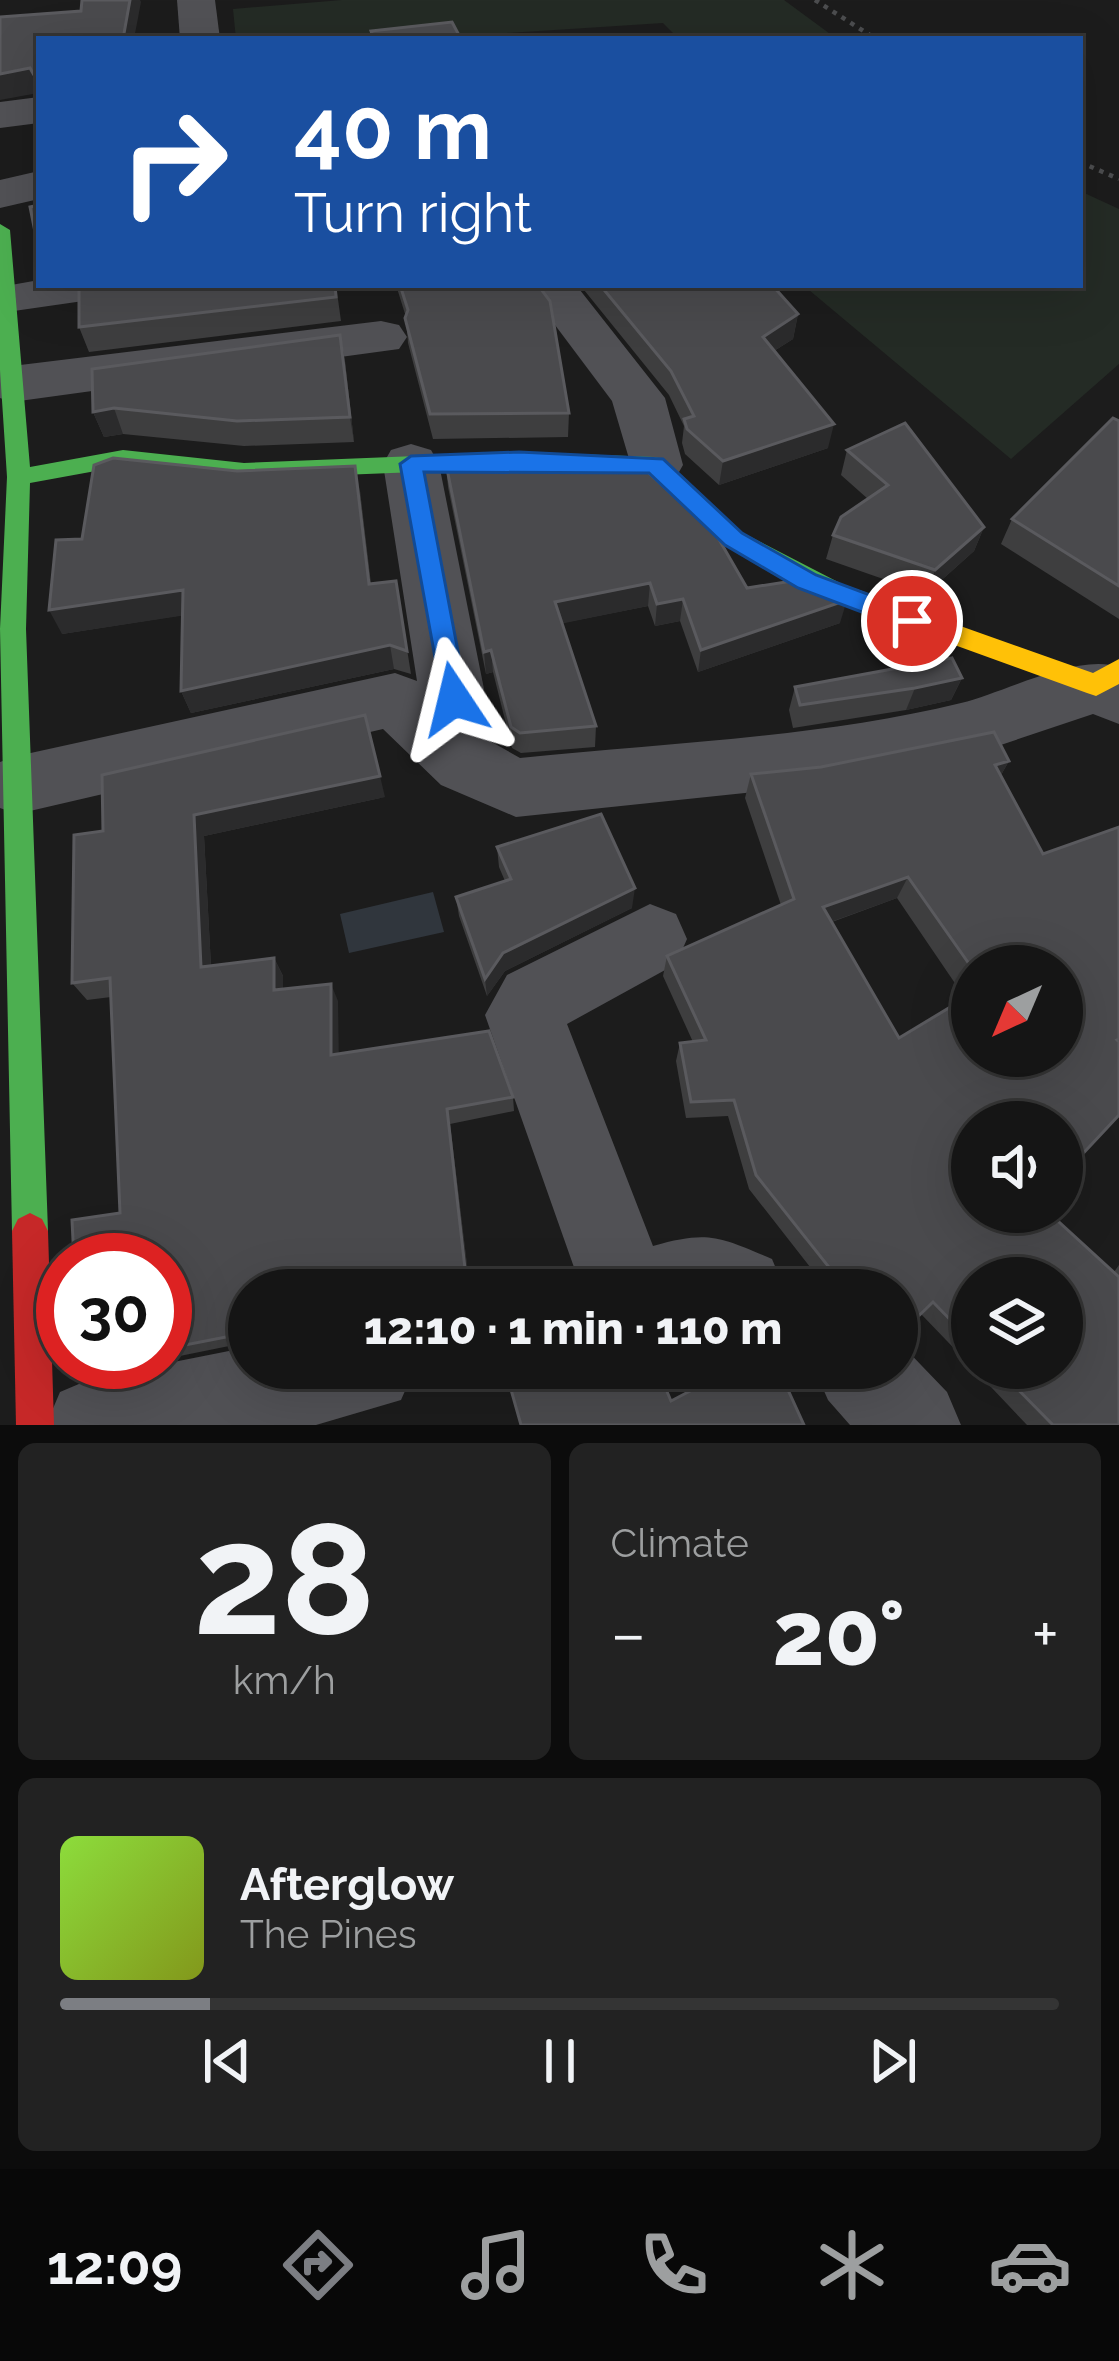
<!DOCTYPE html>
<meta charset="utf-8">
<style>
:root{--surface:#151515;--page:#222;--text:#f1f3f6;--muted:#9d9fa0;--line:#343434;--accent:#7c7e83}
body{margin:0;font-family:Raleway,sans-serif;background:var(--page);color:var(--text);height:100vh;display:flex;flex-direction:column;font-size:45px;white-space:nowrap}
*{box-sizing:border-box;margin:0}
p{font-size:39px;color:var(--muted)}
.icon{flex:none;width:66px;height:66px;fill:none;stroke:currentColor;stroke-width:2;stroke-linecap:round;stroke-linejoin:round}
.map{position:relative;height:1425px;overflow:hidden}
.details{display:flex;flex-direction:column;gap:18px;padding:18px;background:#0c0c0c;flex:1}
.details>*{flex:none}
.hud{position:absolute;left:36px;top:36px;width:1047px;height:252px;border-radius:0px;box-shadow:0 12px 48px #0002,0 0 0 3px var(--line);background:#1a4fa0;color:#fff;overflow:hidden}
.needle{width:78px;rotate:224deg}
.buttons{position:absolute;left:951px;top:945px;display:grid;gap:24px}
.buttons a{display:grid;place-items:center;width:132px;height:132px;border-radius:50%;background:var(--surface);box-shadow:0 12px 48px #0002,0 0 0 3px var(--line);font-size:60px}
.speed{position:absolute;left:36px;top:1233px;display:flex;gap:24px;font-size:60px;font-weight:700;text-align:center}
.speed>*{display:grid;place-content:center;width:156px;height:156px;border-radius:50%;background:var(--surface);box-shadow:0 12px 48px #0002,0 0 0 3px var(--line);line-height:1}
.speed .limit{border:18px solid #d22;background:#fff;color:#111}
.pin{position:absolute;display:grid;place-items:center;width:102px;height:102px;color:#fff;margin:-51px;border:6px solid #fff;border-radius:50%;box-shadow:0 3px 12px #0007}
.me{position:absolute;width:132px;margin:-66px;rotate:350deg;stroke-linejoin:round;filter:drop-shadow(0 0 9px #0008)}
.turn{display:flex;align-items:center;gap:42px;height:252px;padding:0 60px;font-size:54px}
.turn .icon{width:156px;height:156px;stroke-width:2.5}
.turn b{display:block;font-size:84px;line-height:102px}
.big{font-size:90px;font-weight:800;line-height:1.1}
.details .widget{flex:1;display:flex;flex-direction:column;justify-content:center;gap:18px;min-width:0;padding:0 42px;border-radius:18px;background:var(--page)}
.details .dial{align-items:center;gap:0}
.dial b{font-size:156px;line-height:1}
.song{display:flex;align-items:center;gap:36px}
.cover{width:144px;height:144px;border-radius:18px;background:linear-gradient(135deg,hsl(90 70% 55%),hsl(70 70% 35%))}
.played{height:12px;border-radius:6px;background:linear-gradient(90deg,var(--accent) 15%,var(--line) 15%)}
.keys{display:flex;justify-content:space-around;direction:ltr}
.heat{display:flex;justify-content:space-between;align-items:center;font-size:66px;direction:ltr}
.details .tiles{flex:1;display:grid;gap:18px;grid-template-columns:1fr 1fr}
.widget:last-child{grid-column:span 2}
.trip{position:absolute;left:228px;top:1269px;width:690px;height:120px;border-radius:60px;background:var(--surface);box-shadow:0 12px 48px #0002,0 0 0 3px var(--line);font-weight:800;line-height:120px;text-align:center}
.tabs{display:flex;height:192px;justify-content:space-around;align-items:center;background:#080808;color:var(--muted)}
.tabs .icon{width:84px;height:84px}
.tabs .current{color:var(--accent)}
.tabs b{font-size:54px;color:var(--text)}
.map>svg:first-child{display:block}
</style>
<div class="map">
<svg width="1119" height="1425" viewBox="0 0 1119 1425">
<rect width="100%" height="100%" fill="#1c1c1c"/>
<g fill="#242b25">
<path d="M342,0H784L837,39H679L663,23L413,39H236L233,9Z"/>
<path d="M1080,191L1119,209V364L1011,459L803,285H1080Z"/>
</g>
<path fill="#30363d" d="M433,892L444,932L349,953L340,914Z"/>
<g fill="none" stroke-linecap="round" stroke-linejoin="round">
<g stroke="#4c4d4f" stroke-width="4.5" stroke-dasharray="4.5 6" stroke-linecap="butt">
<path d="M815,0L876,39"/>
<path d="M1080,162L1119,179"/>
</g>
<g fill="#515155" fill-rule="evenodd">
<path d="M177,0H215L220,39H180Z"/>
<path d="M39,97V123L0,128V102Z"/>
<path d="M39,171V199L0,208V180Z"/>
<path d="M39,280V285H126L118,296L0,313V287Z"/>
<path d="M525,285H576L665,398L683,465L675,479L655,485L635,479L612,401Z"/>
<path d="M381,321L399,325L407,337L399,349L12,402L0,398V370L12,366Z"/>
<path d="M411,444L431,450L439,464L486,699L474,732L520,758C666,743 817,738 961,703C1006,692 1077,653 1119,667V724L1093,714L959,759L812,786L516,817L441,785L383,729L17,814L0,808V762L17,756L395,673L417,681L383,464L391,450Z"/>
<path d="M650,904L676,914L687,939L676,964L567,1024L653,1246C709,1230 720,1237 772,1259L785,1290H582L485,1015L507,975Z"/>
<path d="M897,1340L947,1392L961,1425H850L828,1400L814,1368H897Z"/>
<path d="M249,1347V1368H415L401,1400L316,1425H46L60,1392L93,1378Z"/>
</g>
<path fill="#4caf50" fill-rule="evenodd" d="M0,224L10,230L30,467L123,450L244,463L519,452L655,457L663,459L743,533L840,583L844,590L840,597H822L725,545L649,473L519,468L244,479L123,466L30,483L26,629L48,1231L42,1243L30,1249L18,1243L12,1231L0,629L7,477L0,370Z"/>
<path fill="#ffc107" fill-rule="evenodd" d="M831,580L1093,673L1119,659V684L1096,696L1087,693L822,597L818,590L822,583Z"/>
<path fill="#c62828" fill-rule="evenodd" d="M30,1213L42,1219L48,1231L54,1425H16L12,1231L18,1219Z"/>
</g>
<g fill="#3e3e3f" fill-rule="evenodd">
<path d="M336,285L341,321L89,352L79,327Z"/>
<path d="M396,285H538L569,413L568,437L433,439L408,343L406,317Z"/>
<path d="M580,285H772L798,314L793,339L774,351L828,448L719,485L685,454L682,443L684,426L669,395Z"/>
<path d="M345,361L354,442L244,446L123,434L104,437L93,412Z"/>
<path d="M1119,421V619L1001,544L1012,519Z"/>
<path d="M847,450L984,527L974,551L926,594L826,559L833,535L868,499L841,475Z"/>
<path d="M446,464L578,470L747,588L840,623L698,672L680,621L655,626L648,606L562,623L596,726L595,747L521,753L512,748L493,672L486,674L448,487Z"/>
<path d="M360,491L371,584L396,581L411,674L394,669L191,713L181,691L183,615L62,634L82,539Z"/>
<path d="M962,678L951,700L906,710L793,728L789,710L795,687Z"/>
<path d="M994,732L1009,761L1001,775L1043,854L1119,827V1115L1062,1176V1122H972V1212H1048L1114,1272L1119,1265V1425H1027L973,1368H1062V1278H972V1367L921,1314L897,1337V1290H828L749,1189L728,1116L686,1118L676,1061L680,1043L693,1042L663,976L667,956L781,905L745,798L751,774L821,767ZM897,898L965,998L899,1038L832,922ZM972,966H1062V1056H972Z"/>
<path d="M385,797L204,836L211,966L274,958L283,976V989L338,1001V1054L513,1097L514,1111L450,1124L470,1290H249V1361L242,1357L239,1344L165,1359V1260L120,1213L111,997L87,1000L72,983L74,835Z"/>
<path d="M497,847L632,908L505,971L487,996L459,916L456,897L505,881L499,867Z"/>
<path d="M77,1362H150L95,1373L77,1367Z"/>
</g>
<g fill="#2b2b2c">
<path d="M130,0H140L141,2L134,39H123Z"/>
<path d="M30,68L38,93L0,100V74Z"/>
<path d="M798,314L793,339L758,361L763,337Z"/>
<path d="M340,335L345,361L354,442L350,417Z"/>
<path d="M114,408L123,434L104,437L93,412Z"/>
<path d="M834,424L828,448L719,485L723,461Z"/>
<path d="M355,466L360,491L373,608L369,584Z"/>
<path d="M984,527L974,551L926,594L935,570Z"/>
<path d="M650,583L648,606L555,625V602Z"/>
<path d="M183,590L193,614L62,634L49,610Z"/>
<path d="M683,599L680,621L655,626L657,604Z"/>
<path d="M847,600L840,623L698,672L701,650Z"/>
<path d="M390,645L394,669L191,713L181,691Z"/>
<path d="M491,650L493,672L486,674L484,652Z"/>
<path d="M962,678L951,700L906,710L915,688Z"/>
<path d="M1009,761L995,785V765Z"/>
<path d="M380,776L385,797L204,836L212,985L201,967L194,815Z"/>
<path d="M908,877L897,898L814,928L823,907Z"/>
<path d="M635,888L632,908L505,971L487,996L485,979L503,953Z"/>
<path d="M274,958L283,976V1007L274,990Z"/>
<path d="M331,984L338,1001L339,1070L331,1055Z"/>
<path d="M447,1109L450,1124L470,1290L467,1286Z"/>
</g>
<g fill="#4a4a4d" stroke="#5a5a5e" stroke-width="3" fill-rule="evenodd">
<path d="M82,0H130L123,39H39V76L35,77L30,68L0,74V17L81,11Z"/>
<path d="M452,22L461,39H374L371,31Z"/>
<path d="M39,205V252L30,207Z"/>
<path d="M79,285H335L336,297L79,327Z"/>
<path d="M400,285H538L550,301L569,413L430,414L405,318L408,310Z"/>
<path d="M600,285H772L798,314L763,337L834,424L723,461L687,429L684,419L694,416L671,371Z"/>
<path d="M340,335L350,417L237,421L114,408L93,412L92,369Z"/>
<path d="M1113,418L1119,421V586L1012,519Z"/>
<path d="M905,423L984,527L935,570L833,535L841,517L888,485L847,450Z"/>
<path d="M113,458L237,471L355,466L369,584L396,581L407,651L390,645L181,691L183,590L49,610L56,540L82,539L94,465Z"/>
<path d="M577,463L578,470L640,465L717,536L747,588L792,581L847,600L701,650L683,599L657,604L650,583L555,602L596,726L520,733L511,727L491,650L484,652L446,464Z"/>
<path d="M952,658L962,678L915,688L800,705L795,687Z"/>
<path d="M365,715L380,776L194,815L201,967L274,958V990L331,984V1055L489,1031L513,1097L447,1109L467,1286L443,1290H249V1357H242L236,1335L165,1349V1260H74L72,1220L120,1213L110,978L72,983L74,835L103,831L102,775Z"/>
<path d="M994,732L1009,761L995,765L1043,854L1119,827V1039L1117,1040L1119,1042V1115L1062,1176V1122H972V1212H1048L1119,1277V1425H1053L997,1368H1062V1278H972V1342L933,1302L897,1337V1290H847L756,1175L734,1100L691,1102L680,1043L706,1040L667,956L794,899L751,774L821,767ZM908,877L972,968V966H1062V1056H972V994L899,1038L823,907Z"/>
<path d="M601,814L635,888L503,953L485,979L456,897L511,879L497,847Z"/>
<path d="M77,1362H101L77,1367Z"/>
<path d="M564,1368H657L671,1401L734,1368H778L804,1425H521L508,1379Z"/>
</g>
<path fill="#1a73e8" stroke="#114b97" stroke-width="3" d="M519,452L663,459L742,533L816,575L921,614L925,621L912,631L798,588L725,545L649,473L424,472L467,699L463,707H444L400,464L411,456Z"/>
</svg>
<div class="buttons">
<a><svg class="needle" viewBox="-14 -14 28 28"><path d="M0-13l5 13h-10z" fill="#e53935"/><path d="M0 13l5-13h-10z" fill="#9d9fa0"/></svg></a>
<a><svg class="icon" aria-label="sound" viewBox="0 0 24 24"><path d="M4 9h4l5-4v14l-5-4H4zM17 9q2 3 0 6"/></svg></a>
<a><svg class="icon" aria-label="layers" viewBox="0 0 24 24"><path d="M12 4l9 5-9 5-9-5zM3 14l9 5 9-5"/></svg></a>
</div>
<div class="speed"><div class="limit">30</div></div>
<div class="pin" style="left:912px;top:621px;background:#d93025"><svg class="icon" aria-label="arrive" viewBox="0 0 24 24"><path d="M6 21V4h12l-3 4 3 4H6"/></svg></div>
<svg class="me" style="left:454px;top:699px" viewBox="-20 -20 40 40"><path d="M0-17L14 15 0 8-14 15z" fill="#1a73e8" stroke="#fff" stroke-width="4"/></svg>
<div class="trip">12:10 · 1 min · 110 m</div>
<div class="hud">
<div class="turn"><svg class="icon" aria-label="right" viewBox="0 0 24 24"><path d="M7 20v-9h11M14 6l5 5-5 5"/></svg><div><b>40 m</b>Turn right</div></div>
</div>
</div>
<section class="details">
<div class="tiles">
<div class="widget dial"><b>28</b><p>km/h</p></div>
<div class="widget"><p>Climate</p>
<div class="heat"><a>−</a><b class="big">20°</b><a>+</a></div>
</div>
<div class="widget">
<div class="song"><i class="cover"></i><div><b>Afterglow</b><p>The Pines</p></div></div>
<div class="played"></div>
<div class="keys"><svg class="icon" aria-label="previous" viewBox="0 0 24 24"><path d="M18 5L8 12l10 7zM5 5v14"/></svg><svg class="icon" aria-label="pause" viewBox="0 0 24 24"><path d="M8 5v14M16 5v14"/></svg><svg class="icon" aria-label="next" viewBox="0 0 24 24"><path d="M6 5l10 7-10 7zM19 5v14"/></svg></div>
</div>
</div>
</section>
<nav class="tabs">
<b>12:09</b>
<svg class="icon current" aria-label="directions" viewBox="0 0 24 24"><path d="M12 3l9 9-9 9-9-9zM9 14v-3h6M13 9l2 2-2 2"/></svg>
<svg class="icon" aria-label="music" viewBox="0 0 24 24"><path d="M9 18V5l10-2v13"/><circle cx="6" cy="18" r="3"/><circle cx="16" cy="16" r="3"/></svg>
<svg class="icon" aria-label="phone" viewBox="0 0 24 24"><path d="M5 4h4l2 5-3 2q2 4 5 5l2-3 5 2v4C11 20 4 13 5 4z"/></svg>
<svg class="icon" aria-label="climate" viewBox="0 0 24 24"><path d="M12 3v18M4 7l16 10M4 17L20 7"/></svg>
<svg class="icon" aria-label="car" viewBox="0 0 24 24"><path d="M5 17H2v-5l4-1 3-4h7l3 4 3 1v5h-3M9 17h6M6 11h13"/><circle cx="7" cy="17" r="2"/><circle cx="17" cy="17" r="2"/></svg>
</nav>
